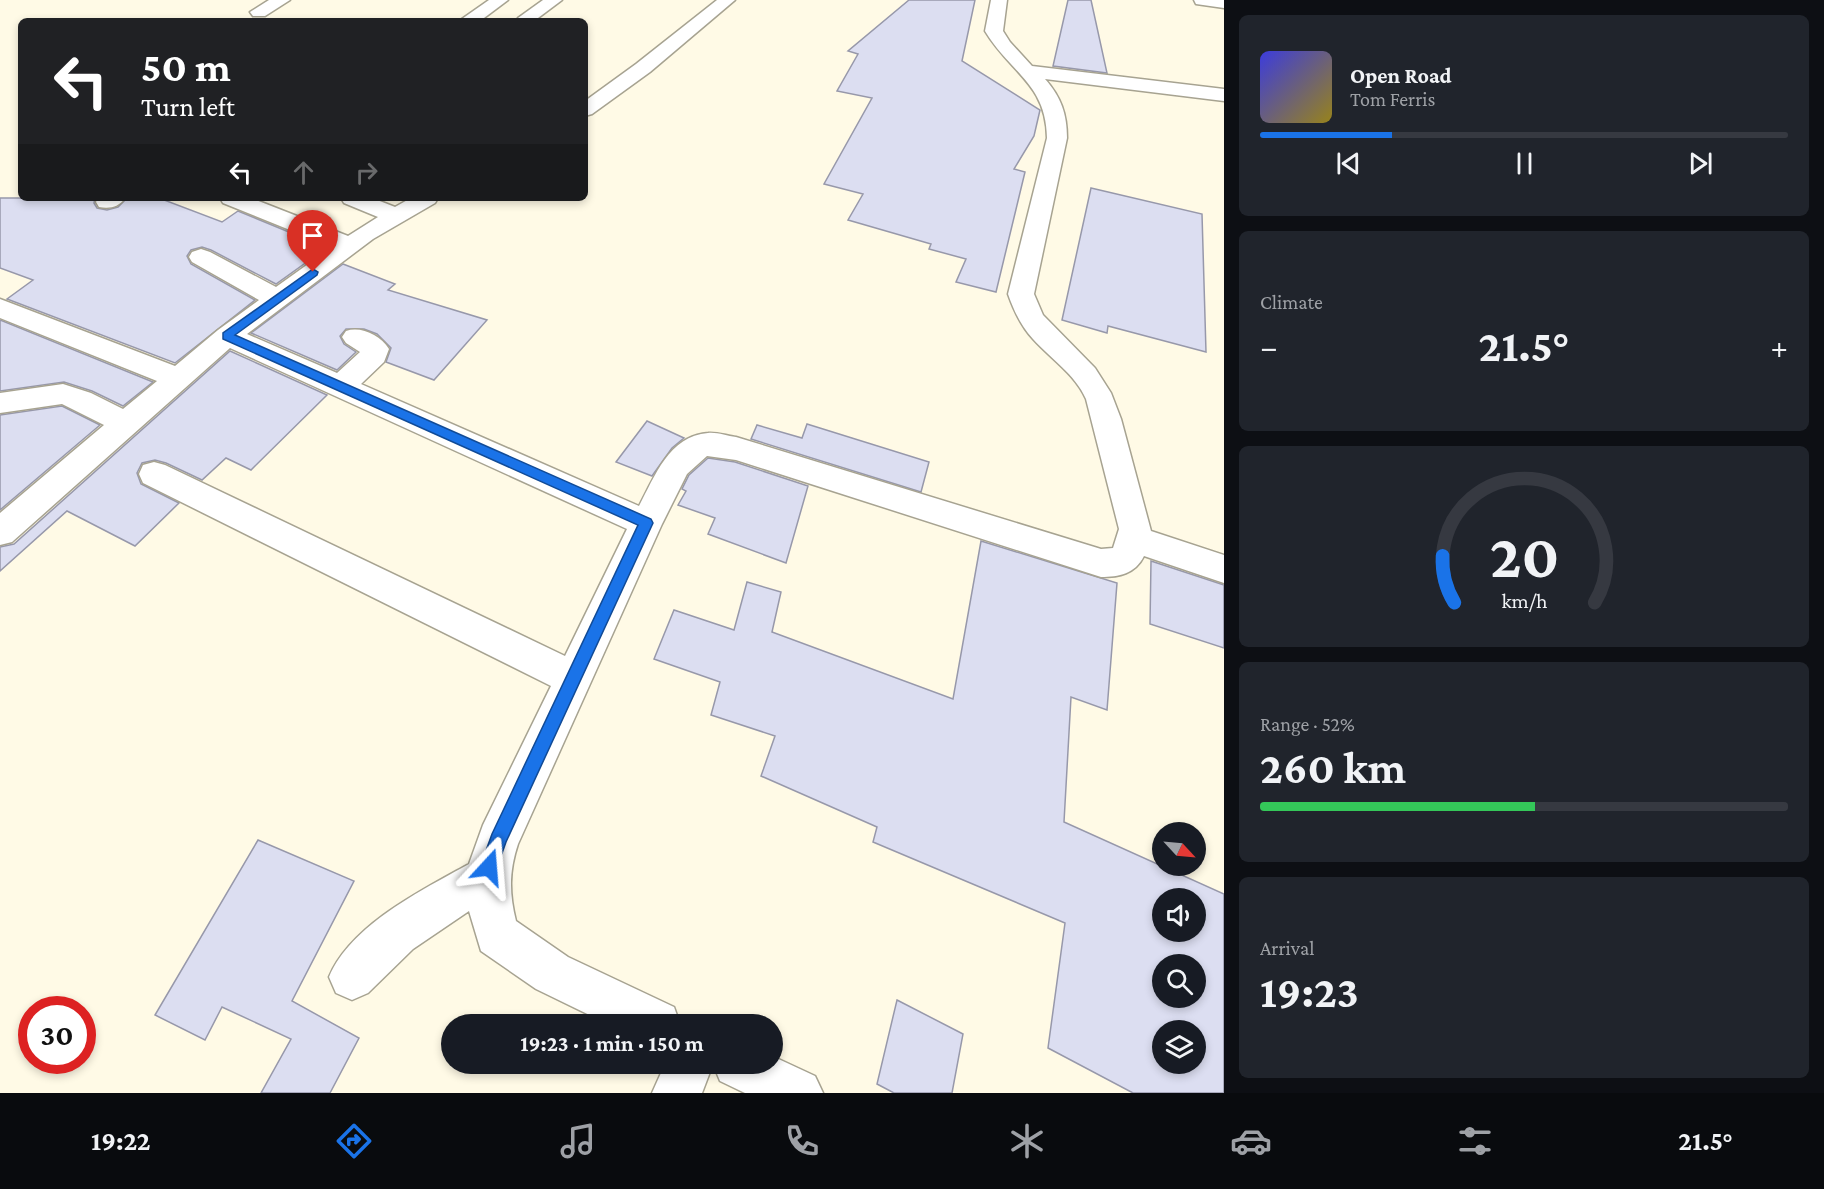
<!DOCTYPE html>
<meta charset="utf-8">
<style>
:root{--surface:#171b24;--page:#20242c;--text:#f1f3f6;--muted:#9ea1a6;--line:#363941;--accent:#1a73e8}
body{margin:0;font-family:"Crimson Pro",serif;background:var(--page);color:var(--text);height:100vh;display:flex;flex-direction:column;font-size:22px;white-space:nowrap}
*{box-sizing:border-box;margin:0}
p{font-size:20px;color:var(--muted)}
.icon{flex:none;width:33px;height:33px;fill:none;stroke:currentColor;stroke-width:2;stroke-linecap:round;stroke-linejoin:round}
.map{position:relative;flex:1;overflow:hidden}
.side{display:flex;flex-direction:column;gap:15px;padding:15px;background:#0d0f14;width:600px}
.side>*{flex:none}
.hud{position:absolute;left:18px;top:18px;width:570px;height:183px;border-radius:9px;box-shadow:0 3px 9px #0003;background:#202124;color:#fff;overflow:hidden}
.needle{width:39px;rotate:116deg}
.tools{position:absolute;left:1152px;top:822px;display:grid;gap:12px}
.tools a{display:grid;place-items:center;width:54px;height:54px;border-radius:50%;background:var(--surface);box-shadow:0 3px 9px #0003;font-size:30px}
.speed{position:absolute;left:18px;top:996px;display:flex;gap:12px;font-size:30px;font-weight:700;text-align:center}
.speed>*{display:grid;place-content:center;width:78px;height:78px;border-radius:50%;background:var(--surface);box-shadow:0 3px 9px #0003;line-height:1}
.speed .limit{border:9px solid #d22;background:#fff;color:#111}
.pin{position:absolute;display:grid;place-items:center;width:51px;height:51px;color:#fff;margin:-62px -26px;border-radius:50% 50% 50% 0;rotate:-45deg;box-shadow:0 0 6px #0007}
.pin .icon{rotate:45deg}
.me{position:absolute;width:66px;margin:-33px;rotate:19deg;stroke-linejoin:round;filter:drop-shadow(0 0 4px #0008)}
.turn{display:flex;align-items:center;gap:21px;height:126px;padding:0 24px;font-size:27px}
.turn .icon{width:78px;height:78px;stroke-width:2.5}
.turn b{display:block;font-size:42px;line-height:51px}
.lanes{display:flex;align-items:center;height:57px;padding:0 24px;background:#0003;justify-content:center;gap:30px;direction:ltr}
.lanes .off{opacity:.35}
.big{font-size:45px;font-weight:700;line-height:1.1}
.side .card{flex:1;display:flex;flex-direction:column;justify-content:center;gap:9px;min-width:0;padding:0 21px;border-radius:9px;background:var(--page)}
.side .dial{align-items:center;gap:0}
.dial svg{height:156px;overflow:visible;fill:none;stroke:var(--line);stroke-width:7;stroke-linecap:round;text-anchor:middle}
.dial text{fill:var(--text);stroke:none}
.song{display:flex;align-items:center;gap:18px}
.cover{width:72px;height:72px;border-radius:9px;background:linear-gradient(135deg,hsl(240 70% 55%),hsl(50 70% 35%))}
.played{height:6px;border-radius:3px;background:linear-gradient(90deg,var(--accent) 25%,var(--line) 25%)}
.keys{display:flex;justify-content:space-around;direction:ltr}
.heat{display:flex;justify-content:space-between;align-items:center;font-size:33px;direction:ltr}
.charge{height:9px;border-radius:4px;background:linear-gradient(90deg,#34c759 52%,var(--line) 0)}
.trip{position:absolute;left:441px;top:1014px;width:342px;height:60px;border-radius:30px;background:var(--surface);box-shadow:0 3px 9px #0003;font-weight:700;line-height:60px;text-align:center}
.tab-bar{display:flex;height:96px;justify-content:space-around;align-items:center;background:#090b0e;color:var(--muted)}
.tab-bar .icon{width:42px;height:42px}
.tab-bar .current{color:var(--accent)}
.tab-bar b{font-size:27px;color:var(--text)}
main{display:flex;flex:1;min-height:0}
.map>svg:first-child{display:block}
</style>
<main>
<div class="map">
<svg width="1224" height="1093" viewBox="0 0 1224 1093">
<rect width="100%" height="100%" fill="#fffae6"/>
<g fill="#dcdef1" stroke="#9798aa" stroke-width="1.5" fill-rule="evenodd">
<path d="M909,0H975L962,61L1040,110L1034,136L1014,169L1025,172L996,292L956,282L966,259L929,249L931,244L848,220L863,194L824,184L872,98L837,91L858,54L848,51Z"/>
<path d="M1068,0H1091L1107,73L1053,66Z"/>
<path d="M1091,188L1202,214L1206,352L1108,326L1107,333L1062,320Z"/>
<path d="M0,198H95L94,203L97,208L107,210L118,207L127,198H159L222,222L238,211L318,244L307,251L318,254L276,284L211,250L202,247L191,250L187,256L191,264L255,300L175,363L7,299L33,280L0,268Z"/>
<path d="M343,264L395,284L388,290L487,320L434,380L386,362L391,348L377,334L364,329H346L340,336L344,344L356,352L337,370L251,333Z"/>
<path d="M0,320L153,382L123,406L92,391L64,382L0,391Z"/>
<path d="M230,351L327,395L251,470L226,458L202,480L166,463L155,460L142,463L137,473L141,484L179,503L135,546L67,511L0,571V547L14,544Z"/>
<path d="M62,406L100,425L0,510V415Z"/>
<path d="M647,421L684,438L672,448L652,476L616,462Z"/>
<path d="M807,424L929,462L921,492L751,439L757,425L802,438Z"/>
<path d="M708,458L735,462L808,486L786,563L708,534L715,518L678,505L686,491L682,489L689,475Z"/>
<path d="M981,541L1117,583L1107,710L1071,697L1064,822L1224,894V1093H1133L1048,1048L1065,923L873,842L877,827L761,776L775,736L711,715L720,682L654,659L674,610L734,630L747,582L781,592L772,632L953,699ZM1162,898H1196V932H1162ZM1162,964H1196V998H1162ZM1162,1030H1196V1064H1162Z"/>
<path d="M1151,561L1224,585V648L1150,624Z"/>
<path d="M258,840L354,881L292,1001L359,1038L330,1093H261L291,1039L222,1007L205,1040L155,1015Z"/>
<path d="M897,1000L963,1034L952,1093H894L877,1084Z"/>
</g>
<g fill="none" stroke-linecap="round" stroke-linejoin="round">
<defs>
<g id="minor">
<path d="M269,0H290L265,16H253L250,12Z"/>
<path d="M489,0H508L480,21H459Z"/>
<path d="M543,0H562L534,21H520L518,18Z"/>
<path d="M717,0H735L650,72L592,114L585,116V101L636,64Z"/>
<path d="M991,0H1007L1003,31L1010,42L1032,66L1224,89V101L1045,79C1061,97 1067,114 1067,138L1034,294L1043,315L1095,368L1111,393L1121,419L1151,531L1224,555V583L1144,556C1135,574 1119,577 1101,577L736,460L707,456L687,474L662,524L518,844C509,871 509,893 516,921L568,957L674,1007L680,1024H608L536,989L481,951L469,911L413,949L368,993L352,1000L336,993L329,977C351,925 422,890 469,864L483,825L551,686L143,483L139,474L143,465L154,462L165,465L565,656L627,529L230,348L12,542L0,545V513L104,425L62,404L0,413V393L63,384L91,393L123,409L157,381L0,318V299L175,366L218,330L259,300L192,262L189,257L192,252L201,249L210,252L276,287L332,247L223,203L220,198H251L348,236L378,217L344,203L341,198H372L395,207L411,198H438L435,203L373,239L247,334L337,373L360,352L346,343L342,337L346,331C361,326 380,335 389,349L384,362L361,384L639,506C655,476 669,436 708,433C717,432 727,436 736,437L1101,549L1113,548L1119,529L1086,399C1075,374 1051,359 1033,339C1021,326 1014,311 1008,294L1047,138C1046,83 1011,74 985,31Z"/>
<path d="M1194,0H1224V8L1196,4Z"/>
<path d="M98,198H125C119,207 110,209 99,207L96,202Z"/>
<path d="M772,1056L815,1076L823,1093H745L720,1081L713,1064L702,1093H652L665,1064H772Z"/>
</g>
</defs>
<use href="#minor" stroke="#a7a391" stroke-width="3"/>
<use href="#minor" fill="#fff" fill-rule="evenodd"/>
</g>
<path fill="#1a73e8" stroke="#114b97" stroke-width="1.5" d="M313,269L318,272L317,275L235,335L651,519L653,523L506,842L495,873L489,875L483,873L480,867L492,834L638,525L223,339V333Z"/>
</svg>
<div class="tools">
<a><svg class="needle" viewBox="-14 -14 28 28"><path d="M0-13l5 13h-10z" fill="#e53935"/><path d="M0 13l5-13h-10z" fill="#9ea1a6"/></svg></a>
<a><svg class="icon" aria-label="sound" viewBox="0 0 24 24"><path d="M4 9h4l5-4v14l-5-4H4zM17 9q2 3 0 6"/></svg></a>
<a><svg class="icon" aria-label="search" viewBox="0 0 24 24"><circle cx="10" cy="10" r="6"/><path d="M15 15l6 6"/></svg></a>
<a><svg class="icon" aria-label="layers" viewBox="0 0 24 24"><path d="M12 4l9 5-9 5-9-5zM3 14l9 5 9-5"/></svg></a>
</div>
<div class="speed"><div class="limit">30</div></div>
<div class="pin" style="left:313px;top:272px;background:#d93025"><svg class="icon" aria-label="arrive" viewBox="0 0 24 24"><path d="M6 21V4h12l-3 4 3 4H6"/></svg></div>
<svg class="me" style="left:489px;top:867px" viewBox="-20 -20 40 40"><path d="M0-17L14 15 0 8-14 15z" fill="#1a73e8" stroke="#fff" stroke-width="4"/></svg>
<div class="trip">19:23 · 1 min · 150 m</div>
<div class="hud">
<div class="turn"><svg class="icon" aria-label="left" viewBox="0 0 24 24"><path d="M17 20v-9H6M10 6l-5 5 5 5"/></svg><div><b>50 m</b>Turn left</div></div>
<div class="lanes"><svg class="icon" aria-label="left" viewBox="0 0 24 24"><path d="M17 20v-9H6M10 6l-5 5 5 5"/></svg><svg class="icon off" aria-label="ahead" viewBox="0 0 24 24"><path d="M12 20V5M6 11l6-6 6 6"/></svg><svg class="icon off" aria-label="right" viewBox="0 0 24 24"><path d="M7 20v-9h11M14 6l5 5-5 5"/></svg></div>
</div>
</div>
<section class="side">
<div class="card">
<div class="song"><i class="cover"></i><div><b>Open Road</b><p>Tom Ferris</p></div></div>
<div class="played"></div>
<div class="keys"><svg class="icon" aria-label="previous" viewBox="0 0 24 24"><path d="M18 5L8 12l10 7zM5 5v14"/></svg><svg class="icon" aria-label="pause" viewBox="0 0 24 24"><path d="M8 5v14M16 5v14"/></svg><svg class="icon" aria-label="next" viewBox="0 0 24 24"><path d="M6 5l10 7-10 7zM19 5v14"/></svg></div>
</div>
<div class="card"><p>Climate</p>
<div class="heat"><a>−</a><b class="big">21.5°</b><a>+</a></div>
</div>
<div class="card dial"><svg viewBox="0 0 100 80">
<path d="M14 69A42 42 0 1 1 86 69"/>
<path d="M14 69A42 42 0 0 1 8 45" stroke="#1a73e8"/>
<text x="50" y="56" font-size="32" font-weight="700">20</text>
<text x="50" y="72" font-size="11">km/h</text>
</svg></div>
<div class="card"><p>Range · 52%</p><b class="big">260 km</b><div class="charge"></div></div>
<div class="card"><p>Arrival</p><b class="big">19:23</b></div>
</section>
</main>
<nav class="tab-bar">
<b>19:22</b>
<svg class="icon current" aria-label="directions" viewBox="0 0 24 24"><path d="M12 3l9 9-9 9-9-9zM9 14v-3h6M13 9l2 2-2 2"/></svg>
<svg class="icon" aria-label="music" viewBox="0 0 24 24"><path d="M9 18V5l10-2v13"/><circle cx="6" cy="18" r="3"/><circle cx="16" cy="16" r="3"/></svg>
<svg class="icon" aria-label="phone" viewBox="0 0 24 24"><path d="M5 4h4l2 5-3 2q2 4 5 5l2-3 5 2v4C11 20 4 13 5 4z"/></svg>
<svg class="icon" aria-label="climate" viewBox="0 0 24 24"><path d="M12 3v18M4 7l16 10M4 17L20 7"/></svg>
<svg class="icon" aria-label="car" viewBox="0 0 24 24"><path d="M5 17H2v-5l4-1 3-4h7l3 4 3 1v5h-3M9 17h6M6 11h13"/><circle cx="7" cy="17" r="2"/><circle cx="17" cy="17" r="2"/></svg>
<svg class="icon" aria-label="filters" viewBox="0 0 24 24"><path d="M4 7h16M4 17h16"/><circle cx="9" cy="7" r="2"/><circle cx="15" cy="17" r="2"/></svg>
<b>21.5°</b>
</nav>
